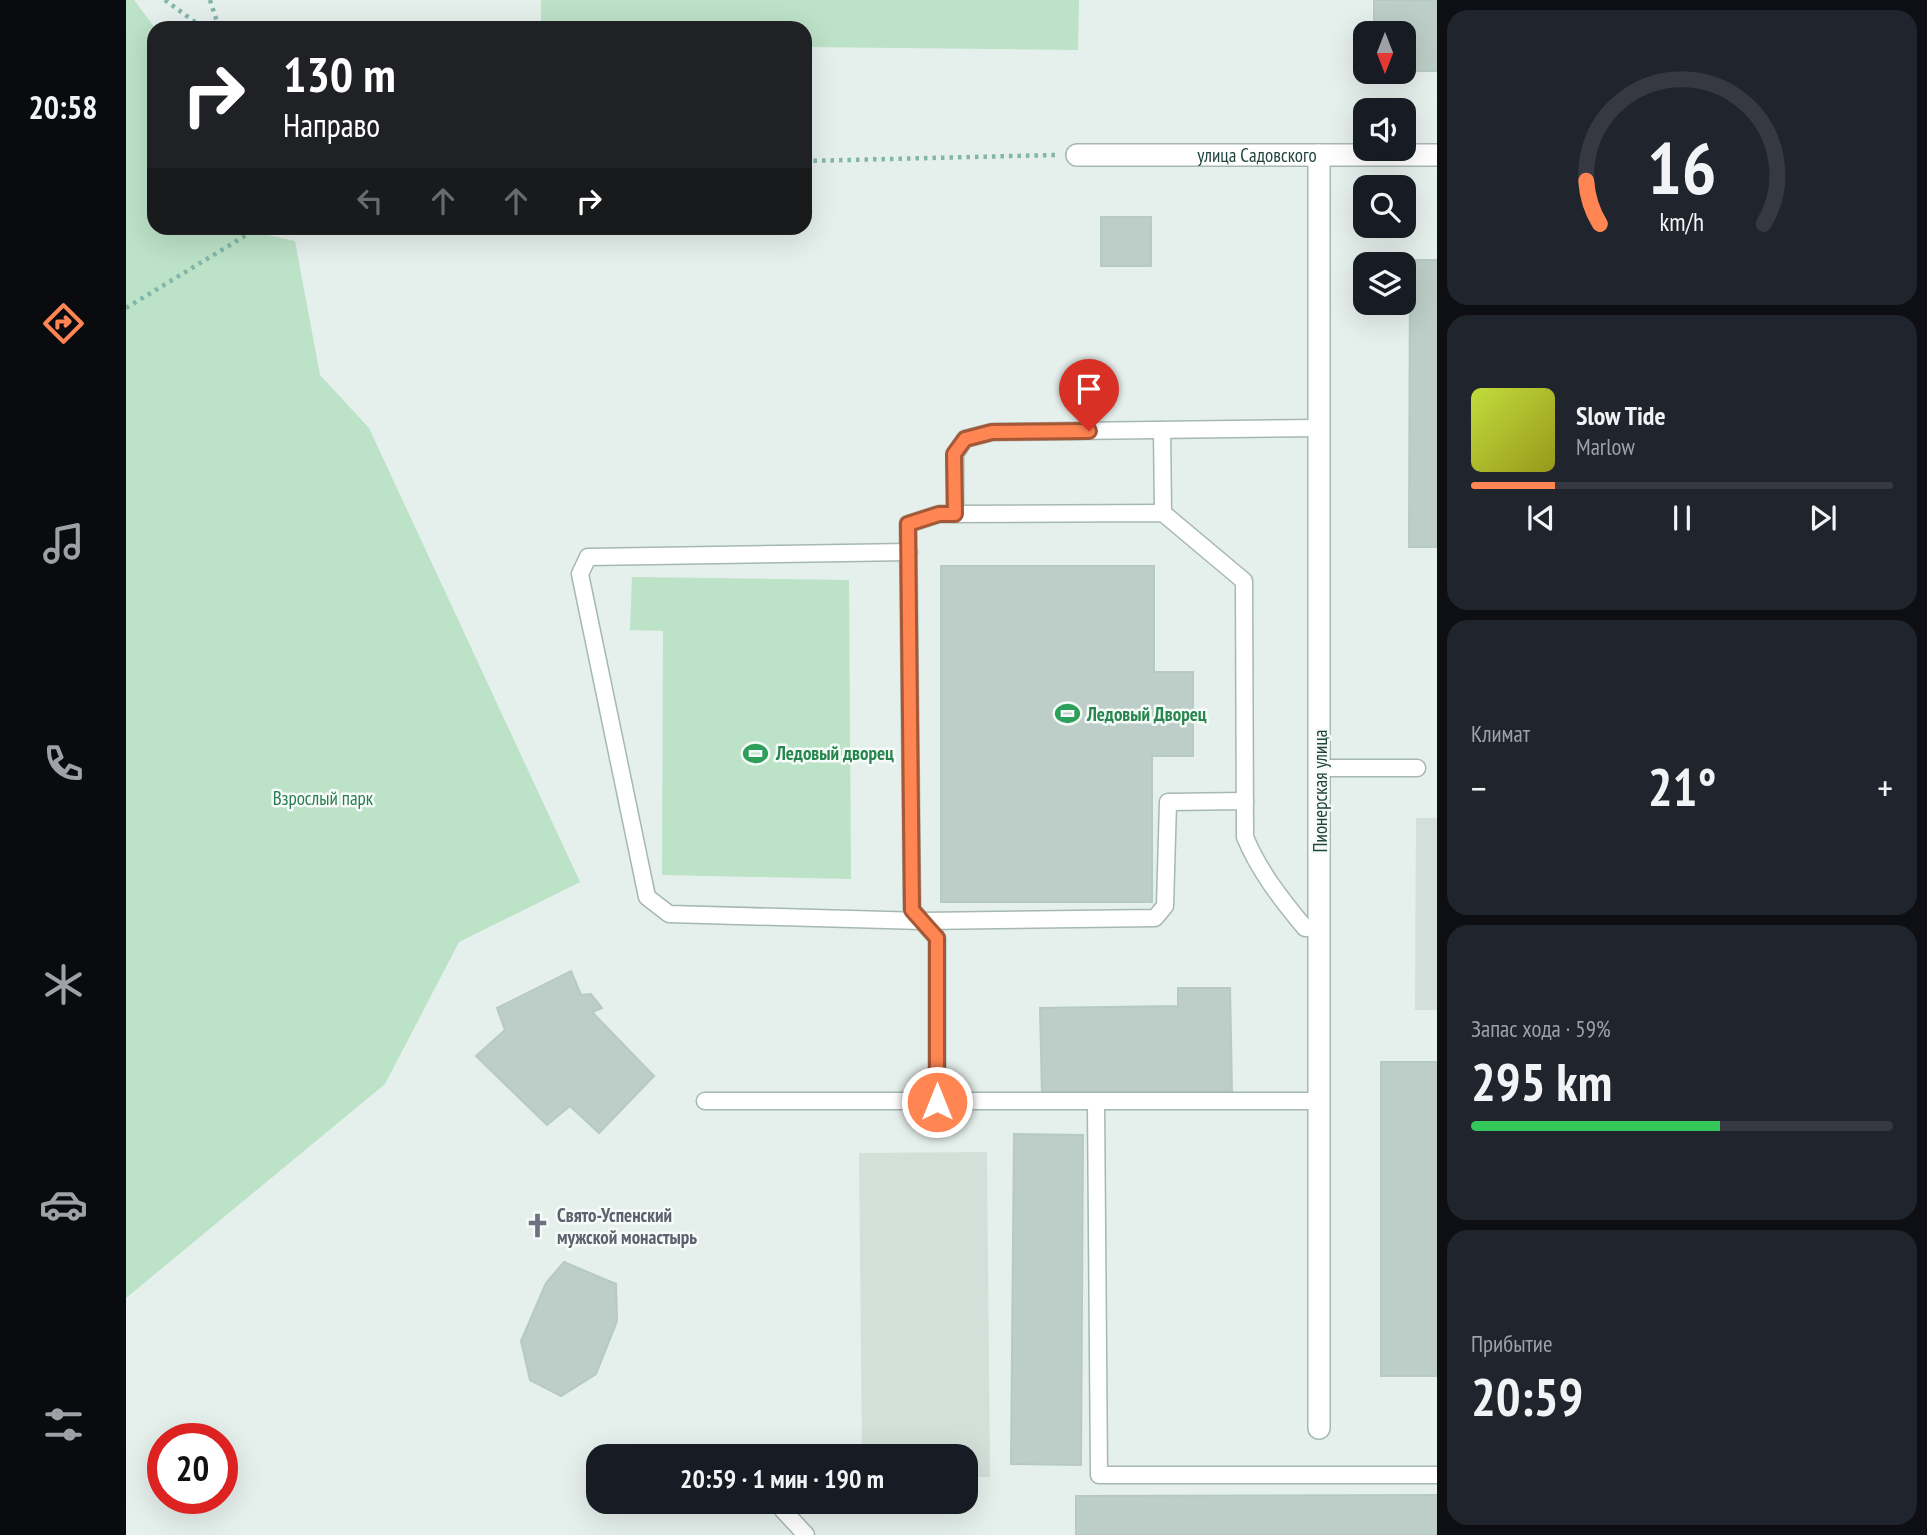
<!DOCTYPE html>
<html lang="ru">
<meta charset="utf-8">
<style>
:root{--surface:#171b24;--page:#20242c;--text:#f1f3f6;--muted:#9ea1a6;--line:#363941;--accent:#ff8653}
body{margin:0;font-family:"PT Sans Narrow",sans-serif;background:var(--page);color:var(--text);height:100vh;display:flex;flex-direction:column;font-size:26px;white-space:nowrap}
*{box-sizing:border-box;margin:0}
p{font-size:23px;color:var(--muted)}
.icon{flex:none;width:38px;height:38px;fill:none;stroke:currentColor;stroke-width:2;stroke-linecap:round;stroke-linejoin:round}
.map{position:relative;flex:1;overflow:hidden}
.panel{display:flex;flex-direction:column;gap:10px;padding:10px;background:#0d0f14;width:490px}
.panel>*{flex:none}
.banner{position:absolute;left:21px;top:21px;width:665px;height:214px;border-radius:21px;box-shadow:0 7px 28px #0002;background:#202124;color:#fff;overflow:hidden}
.needle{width:46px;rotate:180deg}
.tools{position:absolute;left:1227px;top:21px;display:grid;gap:14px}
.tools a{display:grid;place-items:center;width:63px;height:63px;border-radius:14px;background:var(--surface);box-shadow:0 7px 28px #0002;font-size:35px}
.speed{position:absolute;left:21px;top:1423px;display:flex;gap:14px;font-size:35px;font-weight:700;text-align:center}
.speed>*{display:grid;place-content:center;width:91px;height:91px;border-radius:50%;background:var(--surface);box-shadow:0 7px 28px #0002;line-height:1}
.speed .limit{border:10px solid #d22;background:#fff;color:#111}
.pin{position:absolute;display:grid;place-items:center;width:60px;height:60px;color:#fff;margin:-72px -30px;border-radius:50% 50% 50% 0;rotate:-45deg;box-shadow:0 0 7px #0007}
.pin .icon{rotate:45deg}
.me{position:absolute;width:77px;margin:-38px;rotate:0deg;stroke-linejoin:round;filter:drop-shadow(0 0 5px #0008)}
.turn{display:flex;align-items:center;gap:24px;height:147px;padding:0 21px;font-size:32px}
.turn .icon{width:91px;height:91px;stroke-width:2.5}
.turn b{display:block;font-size:49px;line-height:60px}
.lanes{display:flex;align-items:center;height:66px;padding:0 21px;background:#0003;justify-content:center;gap:35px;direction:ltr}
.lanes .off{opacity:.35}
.big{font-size:52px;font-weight:800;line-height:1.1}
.panel .tile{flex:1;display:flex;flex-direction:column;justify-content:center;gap:10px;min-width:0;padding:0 24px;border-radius:21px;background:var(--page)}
.panel .dial{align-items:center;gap:0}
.dial svg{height:182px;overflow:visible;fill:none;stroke:var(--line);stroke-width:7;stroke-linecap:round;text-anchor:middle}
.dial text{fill:var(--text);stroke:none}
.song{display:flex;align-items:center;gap:21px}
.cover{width:84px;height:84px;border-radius:10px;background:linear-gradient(135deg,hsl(70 70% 55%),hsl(60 70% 35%))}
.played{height:7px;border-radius:4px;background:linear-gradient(90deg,var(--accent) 20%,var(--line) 20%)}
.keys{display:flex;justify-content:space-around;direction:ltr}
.heat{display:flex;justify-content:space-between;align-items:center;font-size:38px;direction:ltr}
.charge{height:10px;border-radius:5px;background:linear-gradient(90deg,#34c759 59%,var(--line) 0)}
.trip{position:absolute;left:460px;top:1444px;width:392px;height:70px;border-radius:21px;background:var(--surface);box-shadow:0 7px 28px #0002;font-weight:800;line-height:70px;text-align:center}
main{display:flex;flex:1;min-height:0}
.tab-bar{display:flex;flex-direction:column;width:126px;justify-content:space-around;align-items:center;background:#090b0e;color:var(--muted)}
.tab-bar .icon{width:49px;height:49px}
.tab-bar .on{color:var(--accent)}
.tab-bar b{font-size:32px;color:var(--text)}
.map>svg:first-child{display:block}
</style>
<main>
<nav class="tab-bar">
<b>20:58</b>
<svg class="icon on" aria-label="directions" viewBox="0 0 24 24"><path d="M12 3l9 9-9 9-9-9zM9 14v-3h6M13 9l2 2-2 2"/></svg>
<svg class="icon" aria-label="music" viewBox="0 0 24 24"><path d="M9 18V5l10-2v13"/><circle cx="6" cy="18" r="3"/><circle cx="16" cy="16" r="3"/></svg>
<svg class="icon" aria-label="phone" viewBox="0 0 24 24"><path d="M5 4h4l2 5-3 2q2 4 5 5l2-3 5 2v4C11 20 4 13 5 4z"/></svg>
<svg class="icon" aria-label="climate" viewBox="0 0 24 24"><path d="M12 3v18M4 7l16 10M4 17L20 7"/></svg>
<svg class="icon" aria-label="car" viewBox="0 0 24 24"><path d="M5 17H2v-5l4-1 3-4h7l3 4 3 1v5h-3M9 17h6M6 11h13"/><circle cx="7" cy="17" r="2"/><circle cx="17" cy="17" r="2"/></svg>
<svg class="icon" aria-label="filters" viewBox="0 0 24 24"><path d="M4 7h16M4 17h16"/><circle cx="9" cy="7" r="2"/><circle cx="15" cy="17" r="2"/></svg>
</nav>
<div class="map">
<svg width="1311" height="1535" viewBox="0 0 1311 1535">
<rect width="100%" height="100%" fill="#e5efeb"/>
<g fill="#d3e0da">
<path d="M1290,818H1311V1010H1289Z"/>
<path d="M861,1152L864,1477H840V1456H736L733,1153Z"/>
</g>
<g fill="#bce2c8">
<path d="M0,0H8L29,28L28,228H112L169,241L194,375L243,428L454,882L333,942L259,1084L0,1298Z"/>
<path d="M415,0H953L952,50L679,47V28H415Z"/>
<path d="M506,577L723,580L725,879L536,875L537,631L504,630Z"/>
</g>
<g fill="#bccec7" stroke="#b6cac3" stroke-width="2">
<path d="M1248,0H1311V71H1287L1278,59V33H1257L1248,22Z"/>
<rect x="975" y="217" width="50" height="49"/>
<path d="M1284,260H1311V547H1283Z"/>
<path d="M815,566H1028V672H1067V756H1026V902H815Z"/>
<path d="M445,971L455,995L465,994L476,1008L466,1012L528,1076L473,1133L444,1106L421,1125L350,1056L379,1030L371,1008Z"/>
<path d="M1052,988H1104L1106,1091L916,1094L914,1008L1052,1006Z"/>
<rect x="1255" y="1062" width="56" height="314"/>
<path d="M888,1134L957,1135L955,1465L885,1464Z"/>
<path d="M438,1262L490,1284L491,1321L470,1374L435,1396L404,1380L395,1341L420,1283Z"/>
<path d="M1311,1495V1535H950V1496Z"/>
</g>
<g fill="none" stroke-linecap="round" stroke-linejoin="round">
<defs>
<g id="lane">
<path d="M1036,430L1037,513"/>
<path d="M829,514V454L839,439L866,432L1194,428"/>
<path d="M783,552L462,557L454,574L521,897L543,914L796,921L1029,918L1039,906L1042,802L1119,801"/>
<path d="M1194,768H1291"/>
<path d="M579,1101H1193"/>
<path d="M811,1102V938L786,910L782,524L813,514L1037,513L1118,581L1119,837C1133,871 1155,899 1179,928L1194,927"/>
<path d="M970,1103L973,1475H1311"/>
<path d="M656,1509L680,1535"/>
</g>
<g id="street">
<path id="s1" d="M951,155H1311"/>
<path d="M1193,155V1428"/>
</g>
</defs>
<use href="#lane" stroke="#a6b8b3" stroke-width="19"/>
<use href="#street" stroke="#a6b8b3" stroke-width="24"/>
<g stroke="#82b6a8" stroke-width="4.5" stroke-dasharray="3.5 5" stroke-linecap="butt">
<path d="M39,0L77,28"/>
<path d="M84,0L93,28"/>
<path d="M679,161L929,155"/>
<path d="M0,308L132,228"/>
</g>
<use href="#lane" stroke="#fff" stroke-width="16"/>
<use href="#street" stroke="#fff" stroke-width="21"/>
</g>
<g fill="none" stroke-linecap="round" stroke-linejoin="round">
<defs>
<path id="route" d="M811,1102V938L786,910L782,524L813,514H829L828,454L839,439L866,432L963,431"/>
</defs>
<use href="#route" stroke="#a65736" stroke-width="18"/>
<use href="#route" stroke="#ff8653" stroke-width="12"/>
</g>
<defs>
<symbol id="stadium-bare" viewBox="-9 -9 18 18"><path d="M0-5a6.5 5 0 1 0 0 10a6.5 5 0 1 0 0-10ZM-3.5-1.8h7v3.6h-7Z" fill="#2e9e5b" stroke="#f6fbf9" stroke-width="2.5" paint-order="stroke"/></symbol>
<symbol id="church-bare" viewBox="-9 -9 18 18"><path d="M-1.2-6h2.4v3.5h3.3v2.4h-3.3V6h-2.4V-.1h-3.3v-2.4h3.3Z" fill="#6b7280" stroke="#f6fbf9" stroke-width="2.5" paint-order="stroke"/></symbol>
</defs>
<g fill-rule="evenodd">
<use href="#stadium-bare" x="924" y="696" width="35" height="35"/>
<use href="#stadium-bare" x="612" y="736" width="35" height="35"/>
<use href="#church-bare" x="394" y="1208" width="35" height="35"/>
</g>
<g text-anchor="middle" stroke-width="5" stroke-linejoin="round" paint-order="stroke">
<g font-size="19" fill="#21443c" stroke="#f6fbf9">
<text dy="7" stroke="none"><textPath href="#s1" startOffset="180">улица Садовского</textPath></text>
<text transform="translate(1194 791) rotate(-90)" y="7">Пионерская улица</text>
</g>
<g font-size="19" font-weight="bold" fill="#27864d" stroke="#f6fbf9" text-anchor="start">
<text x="961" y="721">Ледовый Дворец</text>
<text x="650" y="760">Ледовый дворец</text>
</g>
<g font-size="19" fill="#277f4e" stroke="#f6fbf9">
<text x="197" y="805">Взрослый парк</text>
</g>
<g font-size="19" font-weight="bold" fill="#5b616d" stroke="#f6fbf9" text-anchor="start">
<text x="431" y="1222">Свято-Успенский<tspan x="431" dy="22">мужской монастырь</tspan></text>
</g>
</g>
</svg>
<div class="tools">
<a><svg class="needle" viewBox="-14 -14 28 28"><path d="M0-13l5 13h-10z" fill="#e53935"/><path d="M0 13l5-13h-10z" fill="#9ea1a6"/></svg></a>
<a><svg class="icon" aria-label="sound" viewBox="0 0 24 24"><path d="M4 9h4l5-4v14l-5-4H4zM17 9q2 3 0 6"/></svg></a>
<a><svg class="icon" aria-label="search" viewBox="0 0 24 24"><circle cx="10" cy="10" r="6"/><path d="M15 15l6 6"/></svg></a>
<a><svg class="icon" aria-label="layers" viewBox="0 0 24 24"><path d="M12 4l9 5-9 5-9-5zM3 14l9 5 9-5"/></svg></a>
</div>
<div class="speed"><div class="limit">20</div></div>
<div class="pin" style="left:963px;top:431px;background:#d93025"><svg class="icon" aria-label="arrive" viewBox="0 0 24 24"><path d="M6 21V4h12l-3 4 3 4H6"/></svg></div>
<svg class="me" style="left:811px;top:1102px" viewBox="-20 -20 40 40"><circle r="17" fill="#ff8653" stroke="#fff" stroke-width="3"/><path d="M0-11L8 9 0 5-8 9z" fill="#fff"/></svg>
<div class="trip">20:59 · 1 мин · 190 m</div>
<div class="banner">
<div class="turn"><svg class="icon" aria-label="right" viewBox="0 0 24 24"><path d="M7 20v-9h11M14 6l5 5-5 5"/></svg><div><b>130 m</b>Направо</div></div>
<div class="lanes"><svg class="icon off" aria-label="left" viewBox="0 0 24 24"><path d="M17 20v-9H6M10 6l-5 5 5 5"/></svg><svg class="icon off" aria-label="ahead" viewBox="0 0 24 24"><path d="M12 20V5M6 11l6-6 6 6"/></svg><svg class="icon off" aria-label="ahead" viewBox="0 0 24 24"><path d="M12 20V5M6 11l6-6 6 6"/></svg><svg class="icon" aria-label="right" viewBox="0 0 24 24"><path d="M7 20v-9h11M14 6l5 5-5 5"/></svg></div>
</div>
</div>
<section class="panel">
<div class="tile dial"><svg viewBox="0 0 100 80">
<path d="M14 69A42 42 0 1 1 86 69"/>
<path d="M14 69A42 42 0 0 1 8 50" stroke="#ff8653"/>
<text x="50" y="56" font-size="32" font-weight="700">16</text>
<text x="50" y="72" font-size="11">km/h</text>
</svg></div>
<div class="tile">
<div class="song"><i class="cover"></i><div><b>Slow Tide</b><p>Marlow</p></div></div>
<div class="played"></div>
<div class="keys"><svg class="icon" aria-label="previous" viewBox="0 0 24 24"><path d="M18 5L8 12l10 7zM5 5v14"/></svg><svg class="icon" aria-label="pause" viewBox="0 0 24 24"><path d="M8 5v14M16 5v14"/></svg><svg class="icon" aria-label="next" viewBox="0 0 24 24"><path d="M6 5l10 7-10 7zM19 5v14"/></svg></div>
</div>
<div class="tile"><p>Климат</p>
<div class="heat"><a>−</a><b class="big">21°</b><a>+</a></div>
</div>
<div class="tile"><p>Запас хода · 59%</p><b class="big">295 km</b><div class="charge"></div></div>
<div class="tile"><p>Прибытие</p><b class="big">20:59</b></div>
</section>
</main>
